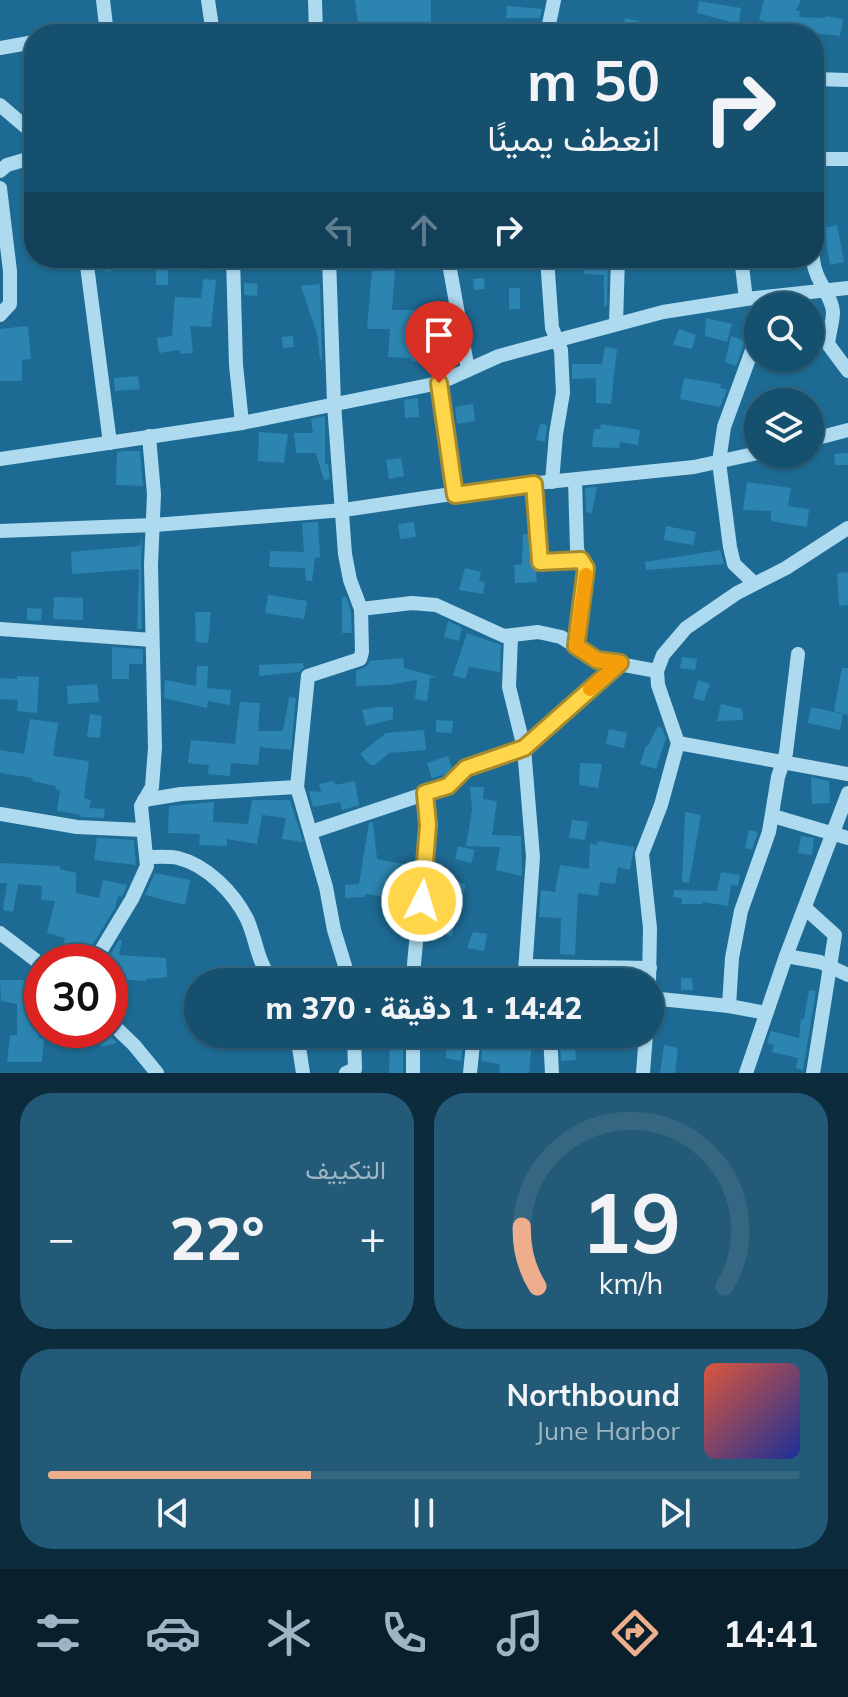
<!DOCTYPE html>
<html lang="ar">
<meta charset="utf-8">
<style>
:root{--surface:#16506f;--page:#235a77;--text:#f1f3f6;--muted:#9eb5c3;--line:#356782;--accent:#eead8d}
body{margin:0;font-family:Mulish,Vazirmatn,sans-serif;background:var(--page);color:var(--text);direction:rtl;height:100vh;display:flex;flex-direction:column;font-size:30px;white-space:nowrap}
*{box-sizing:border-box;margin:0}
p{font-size:26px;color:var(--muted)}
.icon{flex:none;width:44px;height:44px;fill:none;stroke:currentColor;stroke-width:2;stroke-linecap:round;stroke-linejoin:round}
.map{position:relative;height:1073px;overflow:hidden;direction:ltr}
.panel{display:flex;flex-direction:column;gap:20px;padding:20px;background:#0c2c3d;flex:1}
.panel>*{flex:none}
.guide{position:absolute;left:24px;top:24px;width:800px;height:244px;border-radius:32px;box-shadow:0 2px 6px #0004,0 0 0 2px var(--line);direction:rtl;background:#16506f;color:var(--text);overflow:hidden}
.fabs{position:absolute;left:744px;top:292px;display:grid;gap:16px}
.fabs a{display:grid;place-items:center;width:80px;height:80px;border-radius:50%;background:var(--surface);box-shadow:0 2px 6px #0004,0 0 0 2px var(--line);font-size:40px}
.speed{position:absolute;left:24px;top:944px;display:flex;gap:16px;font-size:40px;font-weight:700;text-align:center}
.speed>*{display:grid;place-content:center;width:104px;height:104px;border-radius:50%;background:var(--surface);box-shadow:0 2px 6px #0004,0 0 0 2px var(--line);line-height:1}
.speed .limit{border:12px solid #d22;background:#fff;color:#111}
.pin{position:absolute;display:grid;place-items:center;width:68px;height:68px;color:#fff;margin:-82px -34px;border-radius:50% 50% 50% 0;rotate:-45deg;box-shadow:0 0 8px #0007}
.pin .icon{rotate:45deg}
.me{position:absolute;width:88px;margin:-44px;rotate:5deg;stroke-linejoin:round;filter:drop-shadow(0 0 6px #0008)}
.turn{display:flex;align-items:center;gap:28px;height:168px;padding:0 32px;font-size:36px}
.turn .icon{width:104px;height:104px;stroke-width:2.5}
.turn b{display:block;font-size:56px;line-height:68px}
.lanes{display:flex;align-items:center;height:76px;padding:0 32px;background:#0003;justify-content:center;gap:40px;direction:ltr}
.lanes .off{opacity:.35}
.big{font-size:60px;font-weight:800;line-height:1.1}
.panel .widget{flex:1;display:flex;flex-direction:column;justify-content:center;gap:12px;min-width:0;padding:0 28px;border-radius:32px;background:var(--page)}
.panel .dial{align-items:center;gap:0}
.dial svg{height:208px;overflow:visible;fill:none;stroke:var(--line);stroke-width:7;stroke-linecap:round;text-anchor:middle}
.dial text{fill:var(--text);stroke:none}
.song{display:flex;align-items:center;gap:24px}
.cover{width:96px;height:96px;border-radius:12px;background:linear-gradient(135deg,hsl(10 70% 55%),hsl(230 70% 35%))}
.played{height:8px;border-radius:4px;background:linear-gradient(90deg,var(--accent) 35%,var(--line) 35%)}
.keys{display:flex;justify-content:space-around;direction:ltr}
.heat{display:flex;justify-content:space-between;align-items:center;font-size:44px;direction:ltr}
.panel .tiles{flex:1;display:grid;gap:20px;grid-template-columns:1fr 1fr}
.widget:last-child{grid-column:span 2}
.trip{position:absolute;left:184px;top:968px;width:480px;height:80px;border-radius:40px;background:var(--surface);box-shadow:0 2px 6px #0004,0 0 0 2px var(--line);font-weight:800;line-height:80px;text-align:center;direction:rtl}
.tabs{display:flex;height:128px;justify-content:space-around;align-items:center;background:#09202c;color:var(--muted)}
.tabs .icon{width:56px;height:56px}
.tabs .active{color:var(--accent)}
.tabs b{font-size:36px;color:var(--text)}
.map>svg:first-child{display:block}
</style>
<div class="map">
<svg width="848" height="1073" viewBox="0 0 848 1073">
<rect width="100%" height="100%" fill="#1d6b94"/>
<g fill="#2c85b1">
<path d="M355,0H431V28H412V34H371V23L358,24Z"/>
<path d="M764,0H801L796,11H800L799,17L825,18V16L843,19L840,36L772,28L773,23L759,20Z"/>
<path d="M699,1L741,8L739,24L697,13Z"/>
<path d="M507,6L542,9L540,18H506Z"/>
<path d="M625,18L642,22L640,34H622Z"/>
<path d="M837,225L844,262L830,265L824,228Z"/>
<path d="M101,258H113L111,272L99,270Z"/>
<path d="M204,258H217L216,269L203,271Z"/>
<path d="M586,258H608L607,306H604V275L584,274Z"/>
<rect x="156" y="269" width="12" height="16"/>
<path d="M395,270L392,310H421V307L446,306L450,323L432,325L434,347H423L424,361L412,362L411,358L388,357L390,329H367L372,271Z"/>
<path d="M484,278L485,289L474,290L473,279Z"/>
<path d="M203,279L216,280L211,327L190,326L193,353L180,354L179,350L159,353L157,338L172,336L175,297L201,298Z"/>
<path d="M244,283L258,284L257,296L244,295Z"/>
<path d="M320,284L322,359L320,360L317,334L301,286Z"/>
<rect x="509" y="288" width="11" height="21"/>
<path d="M706,318L732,324L727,342L705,336Z"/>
<path d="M28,326L31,359L22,360V381H0V329Z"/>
<path d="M679,329L696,335L692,349L673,345Z"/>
<path d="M293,336L294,347L283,348L282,337Z"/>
<path d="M731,336L745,341L736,366L725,362Z"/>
<path d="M605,347L617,349L611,404L596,403V378L572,379V364H602Z"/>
<path d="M138,376L140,389L115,391L114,378Z"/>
<path d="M684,378L721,384L720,388L727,390L720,407L680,399Z"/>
<path d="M418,398L419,417L405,418L404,400Z"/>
<path d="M473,404L475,421L457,424L455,407Z"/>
<path d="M745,410L758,413V433L741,429Z"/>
<path d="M325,416V464H328L330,479L324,480L316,453H296L294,433H313L311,419Z"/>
<path d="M540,424L547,425L545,442L536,440Z"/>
<path d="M601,424L640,430L638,445L620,442L619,448L592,447L594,429H600Z"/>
<path d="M259,432L288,434L284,463L258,461Z"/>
<path d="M122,451H140L143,486L116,485L117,452Z"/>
<path d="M848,453V465H835L834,454Z"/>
<path d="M401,458L404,476L389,479L386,460Z"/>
<path d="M747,482L791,488L788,506L809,509L807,527L771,521V511L743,510Z"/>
<path d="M597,487L592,513L586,512L585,488Z"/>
<path d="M318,522L320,557L315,558L312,581H306L305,568L269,567L270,551L304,552L302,523Z"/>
<path d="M414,522L416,537L400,539L398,524Z"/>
<path d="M666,526L696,532L693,545L664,540Z"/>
<path d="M523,534H528L530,563L536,571L537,582L515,583L514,565L522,564Z"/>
<path d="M142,535L141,565L142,629H137L139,569L72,574L71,552L140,546Z"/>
<path d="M720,550L724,564L646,570L645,562Z"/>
<path d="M465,568L481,572L479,581L485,582L483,594L459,590Z"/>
<path d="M848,572V605L839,606L837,573Z"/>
<path d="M268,595L307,601L304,619L265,613Z"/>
<path d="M54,597L83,598V620L53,619Z"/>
<path d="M342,597H346L351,611L352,633H342Z"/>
<path d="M27,608L42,609L41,621L27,620Z"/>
<path d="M195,612H211L208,643L196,642Z"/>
<path d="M448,621L462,628L459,641L444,637Z"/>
<path d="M467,633L501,645L500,672L469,667L465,679L453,675Z"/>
<path d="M112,647L143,649V664H129V679H112Z"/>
<path d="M682,657L697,659L695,670L680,668Z"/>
<path d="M403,658L404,668L437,677L430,678L427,701L415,699L417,680L388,685L356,686V671L367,666L370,661Z"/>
<path d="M303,663L304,667L299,672L259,676V665Z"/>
<path d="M197,666H208L207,688L231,690L230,705L208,701L207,708L164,698L165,680L196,686Z"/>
<path d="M842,668H848V715L834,711Z"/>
<path d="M17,676L39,677L37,713L17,711L18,700L0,699V678L17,679Z"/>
<path d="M698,680L710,684L704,701L693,698Z"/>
<path d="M97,684L99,702L68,704L67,686Z"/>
<path d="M289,697L296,698L291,750L260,747L258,765L231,763L230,776L208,774L209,765L188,763L191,740L235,744L240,702L260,703L258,731H283Z"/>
<path d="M721,704L742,709L743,720L717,721Z"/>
<path d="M378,707H393V719L366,726L362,710Z"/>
<path d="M811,707L843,714L840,730L808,723Z"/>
<path d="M90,714L102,716L100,738L87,737Z"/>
<path d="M30,719L58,723L53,756L89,761L84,798L91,800L89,808L105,809L104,818L80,817L81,815L57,811L60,790L55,789L56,786L32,781L33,778L0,773V750L24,754Z"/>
<path d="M436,720L453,721L452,733L436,732Z"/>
<path d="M658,726L662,728L666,738L656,769L640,764L646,745L648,746Z"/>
<path d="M609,729L627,733L624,748L606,744Z"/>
<path d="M424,730L426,750L389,753L375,765H370L360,754L386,733Z"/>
<path d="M448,756L452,768L446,774L432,778L427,763Z"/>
<path d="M580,763L602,764L598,788L579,785Z"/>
<path d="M811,777L829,781L830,803L812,804Z"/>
<path d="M334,781L335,785L355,781L359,805L342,810L340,802L313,807L309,791L321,792L319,784Z"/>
<path d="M470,787H484L483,799L497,801L492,835L521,836L522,876L496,870L500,847L466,846L472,810Z"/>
<path d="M252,800H290L303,842L282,839L286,818L262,815L257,844L227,839V846L199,845L200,834L168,833L169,806L214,802L213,822L248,824Z"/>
<path d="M685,812L701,815L689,883L682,882Z"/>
<path d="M572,820L588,822L585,840L569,838Z"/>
<path d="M373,822L377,859L414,866L406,938L400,937L402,927L390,925L393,898L365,894V897L345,898V885L359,884L369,823Z"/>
<path d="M749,830L758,832L752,850L745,848Z"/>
<path d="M801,836L814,838L812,855L798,853Z"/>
<path d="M97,838L134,840L136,865L94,860Z"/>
<path d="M598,841L634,847L630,870L618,867L615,884L600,882L598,896L578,893L575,955L560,954L561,918L539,917L541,890L555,892L560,865L589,869L590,843L596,845Z"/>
<path d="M458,846L475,850L471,863L455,859Z"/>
<path d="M0,863L60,866V869L76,873V893L99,898L103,880L127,885L122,897L118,896L115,908L88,952L63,946L65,938L47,933L55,901L41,900L42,886L18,884L13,912L3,910L7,883H0Z"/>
<path d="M721,872L740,875L738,886L731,885L728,906L703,902V904H681L682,898L673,897L674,890L717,891Z"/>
<path d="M155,873L190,880L185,905L145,895Z"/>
<path d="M434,877L466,884L461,903L432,896Z"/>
<path d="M429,921L454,925L452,936L427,931Z"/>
<path d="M473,932L487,934L484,951L467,948Z"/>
<path d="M119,940H122L119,955L166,958L167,977L146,979V981L117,979L118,972L110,970L109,957Z"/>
<path d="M681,978H692L693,990H681Z"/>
<path d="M0,980H39V1038L44,1039L42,1062H7L10,1035H17V1004L1,1001Z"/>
<path d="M809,990L816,991L803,1070L796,1068L798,1058L772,1052L774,1045L767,1043L771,1031L799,1038L801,1019H804Z"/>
<path d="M96,1030H104L117,1043L101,1047Z"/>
<path d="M447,1034H464L461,1061L446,1058Z"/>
<path d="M484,1034H533L529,1073H499L500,1064L481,1061Z"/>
<path d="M560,1034H574L576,1060L561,1061Z"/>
<path d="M390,1043H403V1073H389Z"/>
<path d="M664,1045L678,1048L675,1073H660Z"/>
</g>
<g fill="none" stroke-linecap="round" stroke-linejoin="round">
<g stroke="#aedaef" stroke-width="14">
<path d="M103,0L107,34"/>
<path d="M208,0L213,34"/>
<path d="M315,0L316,34"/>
<path d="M81,34L106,30"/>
<path d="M547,34L554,0"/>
<path d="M0,48L34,42"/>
<path d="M814,79L848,80"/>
<path d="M0,105L34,134"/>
<path d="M814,159H848"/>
<path d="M0,171L7,165L34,157"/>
<path d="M0,188L10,271V304L0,315"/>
<path d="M814,216L817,159"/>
<path d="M86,258L110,443"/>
<path d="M233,258L236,365L242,423"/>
<path d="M329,258L334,404L345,554L350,580L361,609L362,652L360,659L308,676L297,787L326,887L334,930L350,982"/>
<path d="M448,258L468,370"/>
<path d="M547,258L552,328L561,350L563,393L556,434L552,482"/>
<path d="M741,258L746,299"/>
<path d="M813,258C814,280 832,295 833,312C833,322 829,333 828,344L848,371"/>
<path d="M616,324L618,258"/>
<path d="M439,383L455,495"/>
<path d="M810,440L848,430"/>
<path d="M0,459L242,423L390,393L439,383L499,356L663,312L746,299L848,288"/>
<path d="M575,480L577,549L586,576L576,646"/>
<path d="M534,484L540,562L581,560"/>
<path d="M0,531L154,525L344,510L499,487L694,467L758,453"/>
<path d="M754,583L734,564L730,547L719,462L724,427L758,334"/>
<path d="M361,609L412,603L436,605L504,636L538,632L561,637L597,660L657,671"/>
<path d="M0,629L152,640"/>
<path d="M678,743L848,774"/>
<path d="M144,800L181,794L297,787"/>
<path d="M0,814L77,827L142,830"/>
<path d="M773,816L848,838"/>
<path d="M311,832L448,786L466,768L524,748L620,663"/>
<path d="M147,857C157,857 168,856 178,858C207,865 234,893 247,919C257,941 257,964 274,982"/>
<path d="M805,908L835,935L813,1073"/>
<path d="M0,933L42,965"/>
<path d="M786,956L820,962L848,975"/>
<path d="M94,962L132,899L147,866L141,806L152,787L155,748L151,565L154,494L149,436"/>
<path d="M526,966L650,968"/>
<path d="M413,982C415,919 433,857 425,793"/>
<path d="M508,982L519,978L525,972L533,857L524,748L509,687L511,637"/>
<path d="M649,982L650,928L642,854L661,805L678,743L658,685L657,671L663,655L686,628L737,593L786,568L848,528"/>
<path d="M650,998L729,1006L766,1013"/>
<path d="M729,1006L732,958L741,911L769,832L778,777L786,753L798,654"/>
<path d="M110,1022L134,1045L157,1073"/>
<path d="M297,1034L303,1073"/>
<path d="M550,1034L552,1073"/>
<path d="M346,1073L355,1069L354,1034"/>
<path d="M413,1073V1034"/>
<path d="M470,1073L474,1034"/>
<path d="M643,1073L646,1034"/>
<path d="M746,1073L786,956L848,793"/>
</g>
</g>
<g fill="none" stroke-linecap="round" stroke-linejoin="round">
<defs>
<path id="route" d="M422,901L428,825L425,793L448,786L466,768L524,748L620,663L597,660L576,646L586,568L581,560L540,562L534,484L455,495L439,383"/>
</defs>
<use href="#route" stroke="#a68a30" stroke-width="20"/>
<use href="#route" stroke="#ffd54a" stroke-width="14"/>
<path stroke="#f59e0b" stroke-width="14" d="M586,575L576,646L597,660L620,663L590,689"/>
</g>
</svg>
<div class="fabs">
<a><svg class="icon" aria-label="search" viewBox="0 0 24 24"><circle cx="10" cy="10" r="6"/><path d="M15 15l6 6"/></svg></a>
<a><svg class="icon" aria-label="layers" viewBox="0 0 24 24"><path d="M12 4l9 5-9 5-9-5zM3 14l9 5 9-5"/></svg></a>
</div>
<div class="speed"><div class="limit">30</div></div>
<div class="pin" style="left:439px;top:383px;background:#d93025"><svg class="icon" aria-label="arrive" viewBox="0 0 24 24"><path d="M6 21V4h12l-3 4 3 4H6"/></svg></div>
<svg class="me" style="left:422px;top:901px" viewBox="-20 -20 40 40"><circle r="17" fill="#ffd54a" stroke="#fff" stroke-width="3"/><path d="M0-11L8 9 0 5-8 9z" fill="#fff"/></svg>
<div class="trip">14:42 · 1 دقيقة · 370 m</div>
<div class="guide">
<div class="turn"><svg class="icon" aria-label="right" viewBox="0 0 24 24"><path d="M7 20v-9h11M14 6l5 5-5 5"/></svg><div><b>50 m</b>انعطف يمينًا</div></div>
<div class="lanes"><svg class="icon off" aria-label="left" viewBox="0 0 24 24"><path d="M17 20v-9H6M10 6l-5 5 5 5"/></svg><svg class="icon off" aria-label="ahead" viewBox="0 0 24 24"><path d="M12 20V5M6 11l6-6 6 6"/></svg><svg class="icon" aria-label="right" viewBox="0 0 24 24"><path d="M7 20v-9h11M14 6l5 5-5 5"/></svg></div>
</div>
</div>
<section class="panel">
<div class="tiles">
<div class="widget dial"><svg viewBox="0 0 100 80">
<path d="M14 69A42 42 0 1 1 86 69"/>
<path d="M14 69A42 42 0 0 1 8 46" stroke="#eead8d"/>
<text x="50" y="56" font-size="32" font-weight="700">19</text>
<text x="50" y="72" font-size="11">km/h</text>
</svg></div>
<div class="widget"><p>التكييف</p>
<div class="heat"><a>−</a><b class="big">22°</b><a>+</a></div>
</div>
<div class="widget">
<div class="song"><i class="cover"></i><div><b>Northbound</b><p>June Harbor</p></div></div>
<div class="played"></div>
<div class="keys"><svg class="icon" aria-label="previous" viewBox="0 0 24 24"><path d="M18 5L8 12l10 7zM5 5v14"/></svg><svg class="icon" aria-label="pause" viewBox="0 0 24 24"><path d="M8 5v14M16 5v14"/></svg><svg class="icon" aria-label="next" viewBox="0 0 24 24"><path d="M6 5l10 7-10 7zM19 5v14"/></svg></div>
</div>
</div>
</section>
<nav class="tabs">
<b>14:41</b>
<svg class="icon active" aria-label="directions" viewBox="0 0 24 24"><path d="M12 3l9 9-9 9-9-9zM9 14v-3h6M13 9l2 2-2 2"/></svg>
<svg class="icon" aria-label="music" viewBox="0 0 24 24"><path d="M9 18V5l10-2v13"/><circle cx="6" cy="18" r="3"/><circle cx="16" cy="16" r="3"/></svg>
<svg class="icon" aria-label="phone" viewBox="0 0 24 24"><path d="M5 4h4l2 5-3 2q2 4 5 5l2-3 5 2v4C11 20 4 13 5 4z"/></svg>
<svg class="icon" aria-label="climate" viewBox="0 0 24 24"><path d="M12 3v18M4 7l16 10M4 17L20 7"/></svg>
<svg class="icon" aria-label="car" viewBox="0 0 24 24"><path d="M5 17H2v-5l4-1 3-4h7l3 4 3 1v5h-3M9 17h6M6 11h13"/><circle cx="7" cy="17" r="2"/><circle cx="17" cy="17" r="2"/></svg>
<svg class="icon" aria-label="filters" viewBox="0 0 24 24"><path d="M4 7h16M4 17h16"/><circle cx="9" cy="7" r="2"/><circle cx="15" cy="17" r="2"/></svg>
</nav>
